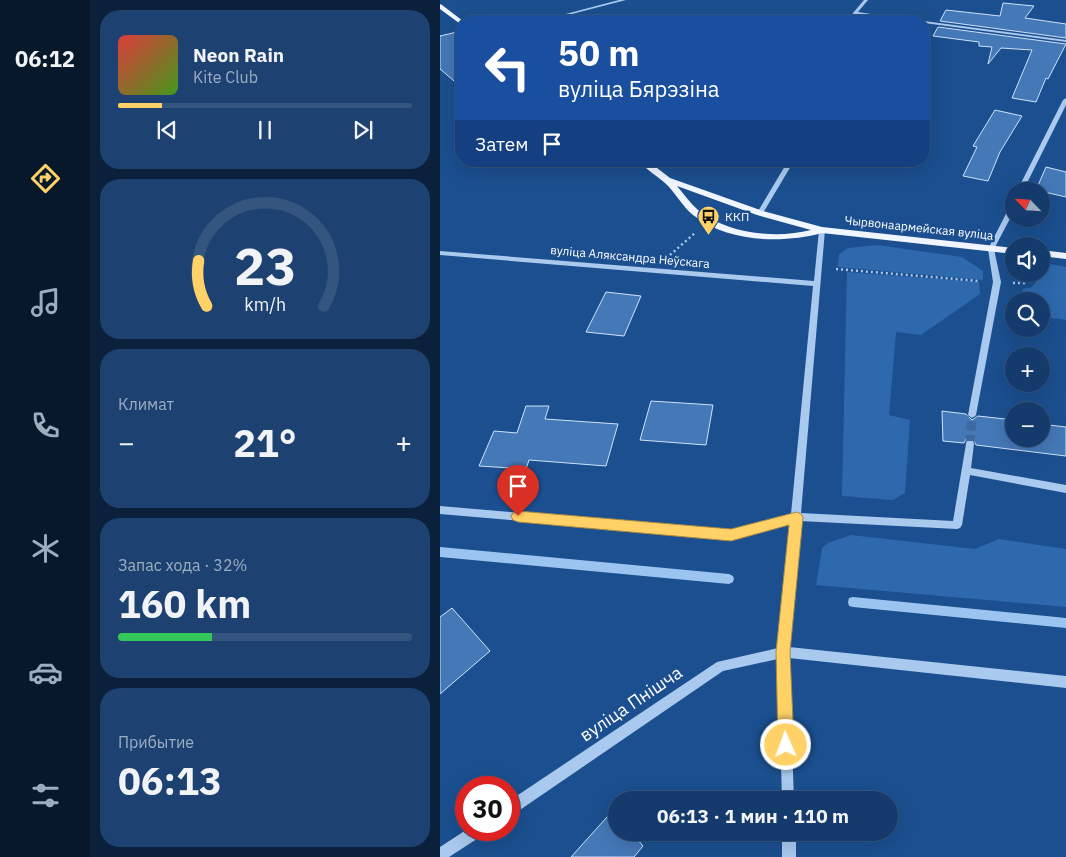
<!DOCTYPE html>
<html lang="ru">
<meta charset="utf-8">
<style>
:root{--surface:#143b6b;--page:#1d4271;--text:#f1f3f6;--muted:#9dadc1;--line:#33557e;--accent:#ffd166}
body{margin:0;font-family:"IBM Plex Sans",sans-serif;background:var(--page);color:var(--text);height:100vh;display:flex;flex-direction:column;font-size:19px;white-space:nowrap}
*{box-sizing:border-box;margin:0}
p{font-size:16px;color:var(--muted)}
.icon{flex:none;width:28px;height:28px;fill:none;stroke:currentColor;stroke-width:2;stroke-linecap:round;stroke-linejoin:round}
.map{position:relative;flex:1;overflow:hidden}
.side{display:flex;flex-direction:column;gap:10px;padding:10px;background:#0b203b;width:350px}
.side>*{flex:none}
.guide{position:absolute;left:15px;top:15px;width:475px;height:152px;border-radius:20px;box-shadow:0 5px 20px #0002,0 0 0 1px var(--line);background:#1a4fa0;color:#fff;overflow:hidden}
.needle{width:32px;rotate:295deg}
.buttons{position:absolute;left:565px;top:182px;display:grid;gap:10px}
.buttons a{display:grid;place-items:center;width:45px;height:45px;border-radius:50%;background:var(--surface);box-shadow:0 5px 20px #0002,0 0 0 1px var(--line);font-size:25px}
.speed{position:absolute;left:15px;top:776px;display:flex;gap:10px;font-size:25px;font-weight:700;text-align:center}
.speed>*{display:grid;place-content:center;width:65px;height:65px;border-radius:50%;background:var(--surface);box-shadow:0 5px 20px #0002,0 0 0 1px var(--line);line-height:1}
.speed .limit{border:8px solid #d22;background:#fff;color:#111}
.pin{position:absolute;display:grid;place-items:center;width:42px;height:42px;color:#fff;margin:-51px -21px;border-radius:50% 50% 50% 0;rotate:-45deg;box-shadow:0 0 5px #0007}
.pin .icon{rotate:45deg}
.me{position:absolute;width:55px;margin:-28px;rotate:358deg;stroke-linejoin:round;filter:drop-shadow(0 0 4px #0008)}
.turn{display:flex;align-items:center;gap:18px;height:105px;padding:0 20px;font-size:22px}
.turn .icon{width:65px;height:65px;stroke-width:2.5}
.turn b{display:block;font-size:35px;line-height:42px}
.then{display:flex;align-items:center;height:48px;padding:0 20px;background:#0003;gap:10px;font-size:19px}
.big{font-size:38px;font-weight:700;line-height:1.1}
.side .tile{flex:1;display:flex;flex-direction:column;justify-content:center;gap:8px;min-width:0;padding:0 18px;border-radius:20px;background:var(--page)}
.side .dial{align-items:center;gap:0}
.dial svg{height:130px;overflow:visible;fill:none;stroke:var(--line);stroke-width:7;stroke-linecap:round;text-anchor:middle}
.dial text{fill:var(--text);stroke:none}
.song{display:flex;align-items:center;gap:15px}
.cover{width:60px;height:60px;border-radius:8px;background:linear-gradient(135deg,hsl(0 70% 55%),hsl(100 70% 35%))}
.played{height:5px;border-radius:2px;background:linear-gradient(90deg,var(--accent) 15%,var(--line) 15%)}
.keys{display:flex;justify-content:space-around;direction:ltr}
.heat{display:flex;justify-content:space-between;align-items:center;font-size:28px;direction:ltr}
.charge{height:8px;border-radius:4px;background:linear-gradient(90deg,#34c759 32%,var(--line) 0)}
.trip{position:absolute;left:168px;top:791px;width:290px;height:50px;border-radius:25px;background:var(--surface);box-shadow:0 5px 20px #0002,0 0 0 1px var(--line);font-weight:700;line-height:50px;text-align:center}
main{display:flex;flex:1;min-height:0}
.tabs{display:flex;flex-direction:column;width:90px;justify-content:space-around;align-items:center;background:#08182b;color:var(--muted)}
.tabs .icon{width:35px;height:35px}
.tabs .active{color:var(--accent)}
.tabs b{font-size:22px;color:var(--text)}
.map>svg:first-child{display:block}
</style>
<main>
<nav class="tabs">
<b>06:12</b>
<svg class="icon active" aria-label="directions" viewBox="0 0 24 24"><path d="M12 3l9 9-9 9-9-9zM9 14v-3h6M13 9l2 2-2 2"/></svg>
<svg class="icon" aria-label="music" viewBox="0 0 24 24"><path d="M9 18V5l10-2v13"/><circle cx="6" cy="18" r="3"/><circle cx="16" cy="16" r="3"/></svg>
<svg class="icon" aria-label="phone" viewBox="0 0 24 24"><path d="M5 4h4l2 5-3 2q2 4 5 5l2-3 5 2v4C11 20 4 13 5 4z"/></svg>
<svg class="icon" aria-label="climate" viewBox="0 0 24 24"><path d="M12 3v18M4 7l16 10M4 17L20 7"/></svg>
<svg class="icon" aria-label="car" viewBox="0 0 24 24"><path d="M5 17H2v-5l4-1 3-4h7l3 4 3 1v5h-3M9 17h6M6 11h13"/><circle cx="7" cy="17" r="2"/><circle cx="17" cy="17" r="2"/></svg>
<svg class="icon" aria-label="filters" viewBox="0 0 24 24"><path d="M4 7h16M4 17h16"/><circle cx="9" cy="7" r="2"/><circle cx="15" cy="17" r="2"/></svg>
</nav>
<section class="side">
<div class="tile">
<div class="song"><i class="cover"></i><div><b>Neon Rain</b><p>Kite Club</p></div></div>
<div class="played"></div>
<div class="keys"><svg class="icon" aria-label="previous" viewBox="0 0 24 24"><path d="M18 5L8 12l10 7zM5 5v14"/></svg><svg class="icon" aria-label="pause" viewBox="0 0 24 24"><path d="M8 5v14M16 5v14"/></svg><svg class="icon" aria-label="next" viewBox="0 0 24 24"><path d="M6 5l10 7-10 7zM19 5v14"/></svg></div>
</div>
<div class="tile dial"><svg viewBox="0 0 100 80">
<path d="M14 69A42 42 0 1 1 86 69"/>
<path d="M14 69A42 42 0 0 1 9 41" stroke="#ffd166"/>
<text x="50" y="56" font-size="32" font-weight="700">23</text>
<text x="50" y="72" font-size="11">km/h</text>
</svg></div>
<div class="tile"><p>Климат</p>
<div class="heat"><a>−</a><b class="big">21°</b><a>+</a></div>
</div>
<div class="tile"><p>Запас хода · 32%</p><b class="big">160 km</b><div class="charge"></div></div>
<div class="tile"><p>Прибытие</p><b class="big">06:13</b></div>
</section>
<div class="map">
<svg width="626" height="857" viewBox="0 0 626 857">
<rect width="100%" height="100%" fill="#1b4f8f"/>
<g fill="#2e69ad">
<path d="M437,245L522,257L543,271V280L398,267L399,254L408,248Z"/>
<path d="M610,264L626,267V320L612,318L601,313V301H587L582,289L592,287Z"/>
<path d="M407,272L539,282L540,294L481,335L456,332L449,415L470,420L465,493L453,500L402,496Z"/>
<path d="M411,535L535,549L559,539L626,549V607L376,585L382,548L388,543Z"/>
</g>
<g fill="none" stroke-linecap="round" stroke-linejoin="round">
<g fill="#9cc4f0" fill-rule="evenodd">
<path d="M0,547L289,574L293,576L294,579L293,582L289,584L0,557Z"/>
<path d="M413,597L626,618V628L413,607L409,606L408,602L409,598Z"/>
</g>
</g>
<g fill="#4478b7" stroke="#cfe3fa">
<path d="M563,3L594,6L585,18L626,24V38L500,21L506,10L560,16Z"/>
<path d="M498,27L626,44L608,79L606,78L596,102L572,98L592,50L561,48L548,64L552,47L539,46V42L493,36Z"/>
<path d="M21,31V87L0,69V36Z"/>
<path d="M555,110L582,116L560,152L548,181L523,176L537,147L533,146Z"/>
<path d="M606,167L626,172V197L596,190Z"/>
<path d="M166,292L201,296L184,336L146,332Z"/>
<path d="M211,401L273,405L266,445L200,440Z"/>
<path d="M86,406H109L105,419L178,424L166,466L89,460L86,469L39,466L54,431L77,433Z"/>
<path d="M502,411L526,414L532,420L538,416L574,420V439H601V424L626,427V456L536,445L533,439H526L524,443L503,441Z"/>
<path d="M12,608L50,651L0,694V617Z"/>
<path d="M176,807V832H191L203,846L194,857H131Z"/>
</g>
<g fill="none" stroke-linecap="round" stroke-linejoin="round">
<path stroke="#3d69a0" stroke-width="9" stroke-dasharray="9 4.5" stroke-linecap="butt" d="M530,444L532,415"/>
<g stroke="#a9c9ee" stroke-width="2.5" stroke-dasharray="2 3" stroke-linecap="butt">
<path d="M230,255L255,233"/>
<path d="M396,269L539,281"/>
<path d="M573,283H584L590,274"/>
</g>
<g fill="#a9c9ee" fill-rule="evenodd">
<path d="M179,0H186L105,21H99Z"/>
<path d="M424,0H428L418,12L478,21H468L417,14L415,21H411L413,13Z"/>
<path d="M482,21H484L626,40V42L484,23Z"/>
<path d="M626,98V105L583,191H577L623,100Z"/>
<path d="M348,161H354L323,213L318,214L317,213Z"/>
<path d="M574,202V211L554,249L561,282L536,415L532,418L528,415L553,282L548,249L571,204Z"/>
<path d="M382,228L385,230L361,513L513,521L526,444L527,441H533L534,444L531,468L626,485V493L530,475L522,525L520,528L517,529L360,521L349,647L626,676V688L349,658L354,800H342L338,659L283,671L74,814L69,815V801L277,662L338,648L350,523L291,539L0,514V506L291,531L351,514L373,286L0,255V251L374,281L379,230Z"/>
<path d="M26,830H45L43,835L9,857H0V847Z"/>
<rect x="342" y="832" width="14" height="25"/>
</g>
<g fill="#f0f6ff" fill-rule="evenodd">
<path d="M0,4L2,5L23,21L19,23L0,9Z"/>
<path d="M198,161H208L230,178L323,211L382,227L574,248V254L382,233C341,244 287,242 253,215C242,206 235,192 225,183C217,176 206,169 198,161ZM237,186L317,215L371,230C336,239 287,234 258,210C250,203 244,194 237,186Z"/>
<path d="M601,250L626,253V259L601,256Z"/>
</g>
</g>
<path fill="#ffd166" stroke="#a68842" d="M78,511L291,529L357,512L361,514L363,517L350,652L354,745L352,750L346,753L340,750L338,745L336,652L349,525L291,541L78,522L73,520L71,516L73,513Z"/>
<defs>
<symbol id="bus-pin" viewBox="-11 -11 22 30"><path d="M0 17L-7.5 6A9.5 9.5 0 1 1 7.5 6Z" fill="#ffd166" stroke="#1b4f8f"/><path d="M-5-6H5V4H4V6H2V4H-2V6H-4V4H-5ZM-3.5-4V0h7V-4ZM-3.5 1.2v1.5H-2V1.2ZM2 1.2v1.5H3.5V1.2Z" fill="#111"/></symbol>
</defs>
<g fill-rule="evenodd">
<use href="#bus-pin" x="256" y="204" width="25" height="34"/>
</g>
<g text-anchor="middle" stroke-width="5" stroke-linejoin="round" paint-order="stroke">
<g font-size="12" fill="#fff" stroke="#1b4f8f" text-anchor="start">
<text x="285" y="221">ККП</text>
</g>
<g font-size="12" fill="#fff" stroke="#1b4f8f">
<text transform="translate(479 228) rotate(6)" y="4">Чырвонаармейская вуліца</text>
<text transform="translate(190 257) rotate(5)" y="4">вуліца Аляксандра Неўскага</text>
</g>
<g font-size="18" fill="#fff" stroke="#1b4f8f">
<text transform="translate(191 704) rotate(-34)" y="6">вуліца Пнішча</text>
</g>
</g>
</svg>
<div class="buttons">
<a><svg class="needle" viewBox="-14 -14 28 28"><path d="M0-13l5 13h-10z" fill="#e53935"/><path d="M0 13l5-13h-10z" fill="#9dadc1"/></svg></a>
<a><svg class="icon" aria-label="sound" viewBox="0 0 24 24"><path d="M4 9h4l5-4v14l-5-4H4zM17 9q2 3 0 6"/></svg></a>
<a><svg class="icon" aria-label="search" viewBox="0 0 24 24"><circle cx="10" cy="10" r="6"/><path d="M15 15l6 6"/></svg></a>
<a>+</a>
<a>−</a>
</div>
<div class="speed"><div class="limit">30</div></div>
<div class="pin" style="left:78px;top:516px;background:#d93025"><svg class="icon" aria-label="arrive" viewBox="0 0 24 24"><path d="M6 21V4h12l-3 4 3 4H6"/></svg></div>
<svg class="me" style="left:346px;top:745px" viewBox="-20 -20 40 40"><circle r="17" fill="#ffd166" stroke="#fff" stroke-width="3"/><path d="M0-11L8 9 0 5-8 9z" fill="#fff"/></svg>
<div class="trip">06:13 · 1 мин · 110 m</div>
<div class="guide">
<div class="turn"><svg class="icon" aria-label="left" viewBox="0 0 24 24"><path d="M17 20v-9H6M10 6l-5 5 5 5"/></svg><div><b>50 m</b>вуліца Бярэзіна</div></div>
<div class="then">Затем<svg class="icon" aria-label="arrive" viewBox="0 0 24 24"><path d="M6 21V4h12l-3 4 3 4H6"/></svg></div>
</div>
</div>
</main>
